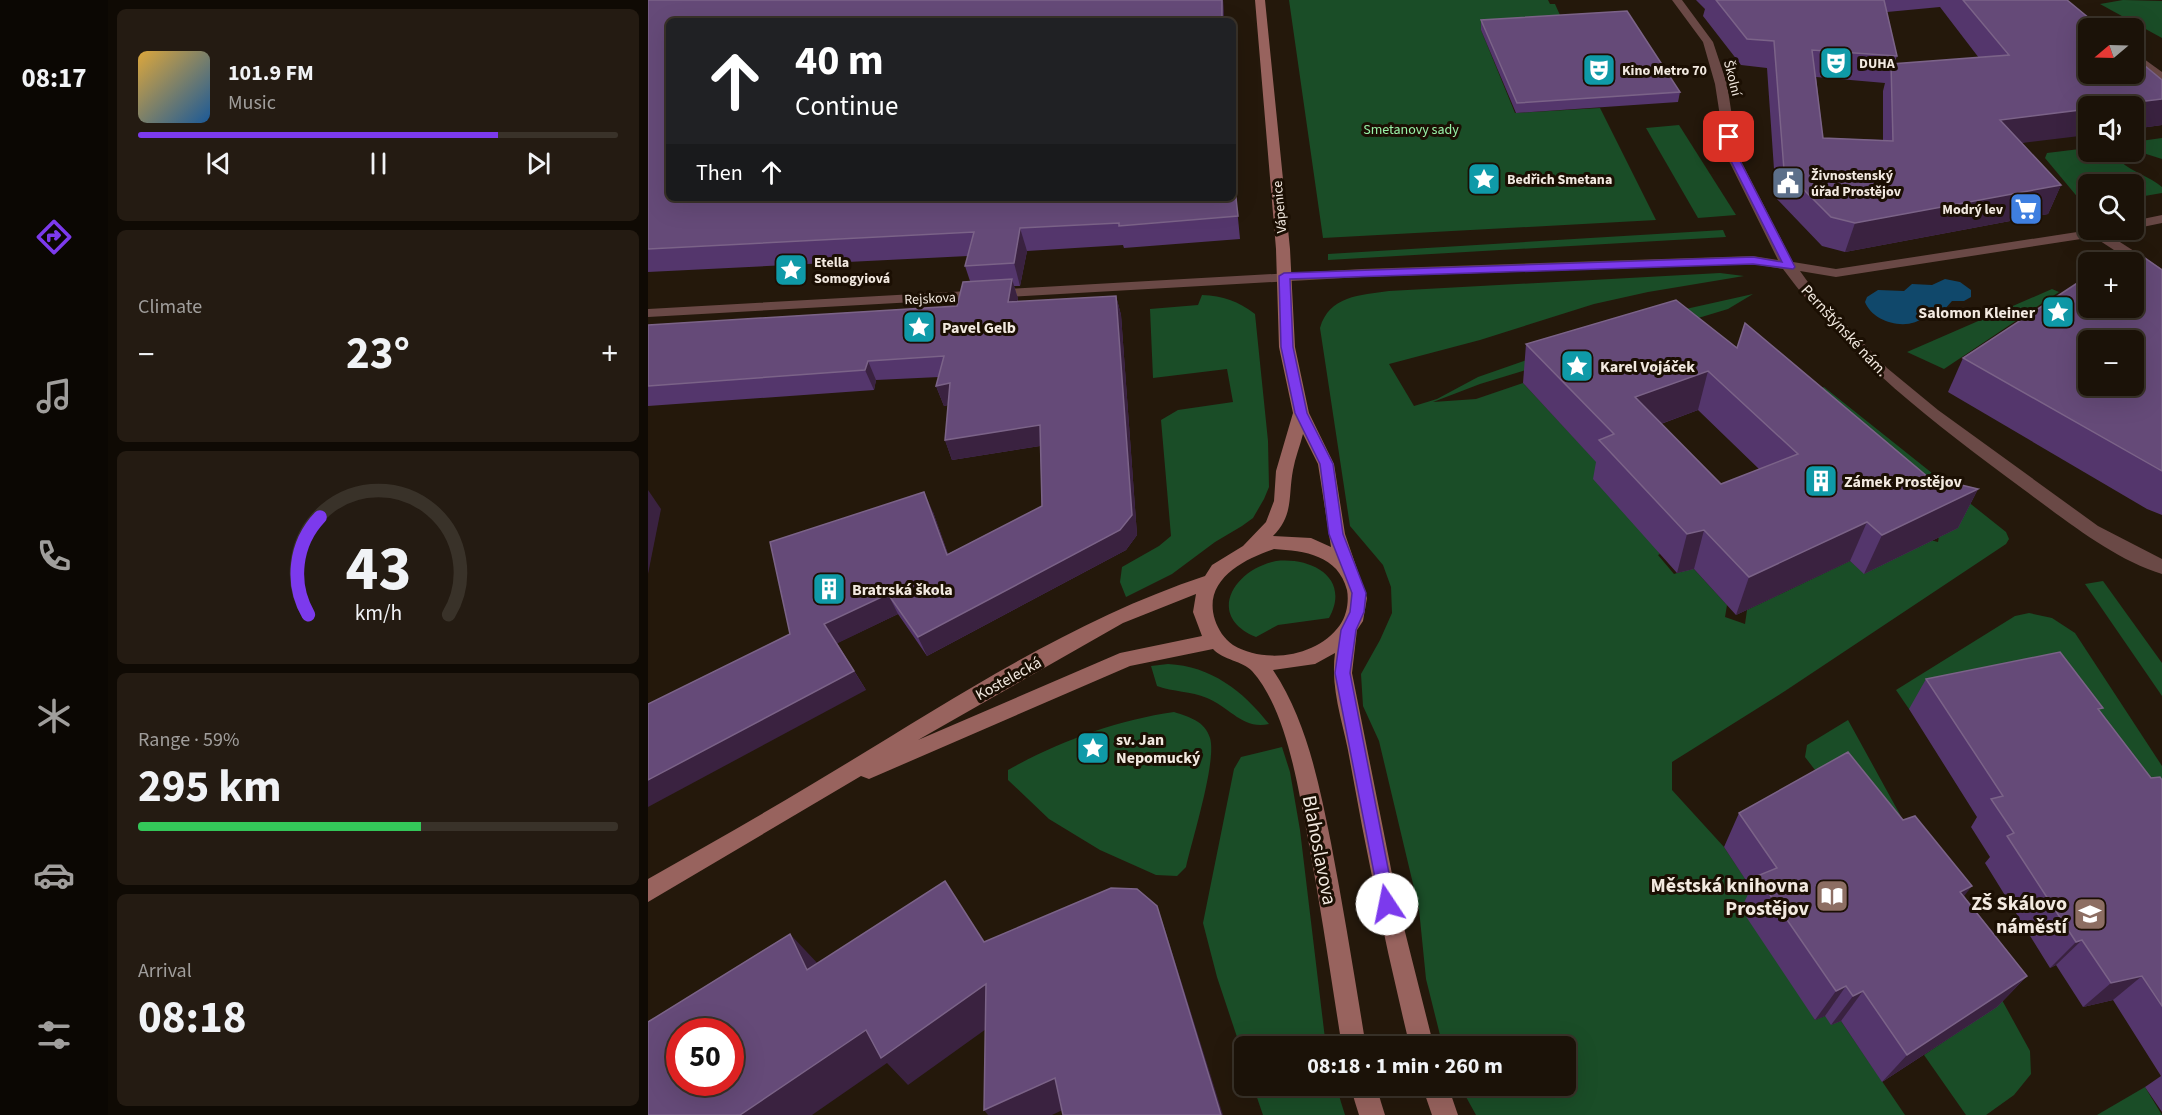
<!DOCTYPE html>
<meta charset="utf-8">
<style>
:root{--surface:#1b1208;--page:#241b12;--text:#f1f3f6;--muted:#a09e9c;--line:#393229;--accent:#7c3aed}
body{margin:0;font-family:"Source Sans 3",sans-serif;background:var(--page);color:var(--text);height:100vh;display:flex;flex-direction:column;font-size:22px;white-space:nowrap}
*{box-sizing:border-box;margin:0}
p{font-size:20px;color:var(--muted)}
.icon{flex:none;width:33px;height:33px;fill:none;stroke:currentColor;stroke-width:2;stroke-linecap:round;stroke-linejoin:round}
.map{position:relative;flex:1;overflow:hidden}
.drawer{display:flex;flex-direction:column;gap:9px;padding:9px;background:#0f0a04;width:540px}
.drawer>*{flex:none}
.banner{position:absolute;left:18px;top:18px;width:570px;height:183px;border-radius:9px;box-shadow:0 6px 24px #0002,0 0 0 2px var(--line);background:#202124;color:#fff;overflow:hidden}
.needle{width:39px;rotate:251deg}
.tools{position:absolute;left:1430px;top:18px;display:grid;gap:12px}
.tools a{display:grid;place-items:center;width:66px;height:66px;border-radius:9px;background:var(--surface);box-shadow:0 6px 24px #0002,0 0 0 2px var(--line);font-size:30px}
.speed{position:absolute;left:18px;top:1018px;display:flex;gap:12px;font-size:30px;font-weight:700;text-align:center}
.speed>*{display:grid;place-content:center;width:78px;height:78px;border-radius:50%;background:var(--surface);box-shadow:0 6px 24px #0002,0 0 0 2px var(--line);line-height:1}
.speed .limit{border:9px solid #d22;background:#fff;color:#111}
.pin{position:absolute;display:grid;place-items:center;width:51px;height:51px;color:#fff;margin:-26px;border-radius:12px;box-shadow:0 3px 9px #0006}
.me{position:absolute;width:66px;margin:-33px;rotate:349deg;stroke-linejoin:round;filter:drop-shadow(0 0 4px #0008)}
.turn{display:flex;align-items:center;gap:21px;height:126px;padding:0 30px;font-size:27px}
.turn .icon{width:78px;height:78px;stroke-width:2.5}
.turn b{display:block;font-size:42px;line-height:51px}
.then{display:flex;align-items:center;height:57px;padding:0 30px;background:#0003;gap:12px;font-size:22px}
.big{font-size:45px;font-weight:700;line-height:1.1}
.drawer .widget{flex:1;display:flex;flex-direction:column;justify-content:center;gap:9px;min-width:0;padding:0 21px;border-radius:9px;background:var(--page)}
.drawer .dial{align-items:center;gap:0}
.dial svg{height:156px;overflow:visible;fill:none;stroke:var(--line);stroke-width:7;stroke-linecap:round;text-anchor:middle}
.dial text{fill:var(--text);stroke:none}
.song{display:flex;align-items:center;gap:18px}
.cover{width:72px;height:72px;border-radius:9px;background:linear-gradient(135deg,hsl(40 70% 55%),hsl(210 70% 35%))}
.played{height:6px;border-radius:3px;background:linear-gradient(90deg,var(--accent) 75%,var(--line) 75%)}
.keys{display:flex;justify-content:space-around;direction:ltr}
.heat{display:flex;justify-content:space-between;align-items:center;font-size:33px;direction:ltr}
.charge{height:9px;border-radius:4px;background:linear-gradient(90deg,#34c759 59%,var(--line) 0)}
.trip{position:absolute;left:586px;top:1036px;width:342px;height:60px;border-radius:9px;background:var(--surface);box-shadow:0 6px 24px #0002,0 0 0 2px var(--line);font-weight:700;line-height:60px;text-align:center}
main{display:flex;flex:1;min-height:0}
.tabs{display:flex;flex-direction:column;width:108px;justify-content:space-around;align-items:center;background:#0b0703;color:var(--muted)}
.tabs .icon{width:42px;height:42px}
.tabs .active{color:var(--accent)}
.tabs b{font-size:27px;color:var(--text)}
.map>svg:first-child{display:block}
</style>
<main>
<nav class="tabs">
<b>08:17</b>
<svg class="icon active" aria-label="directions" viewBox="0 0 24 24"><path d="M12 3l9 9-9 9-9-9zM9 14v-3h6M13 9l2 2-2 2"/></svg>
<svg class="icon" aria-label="music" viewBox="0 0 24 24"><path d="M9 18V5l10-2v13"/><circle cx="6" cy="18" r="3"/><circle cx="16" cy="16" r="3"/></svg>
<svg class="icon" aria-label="phone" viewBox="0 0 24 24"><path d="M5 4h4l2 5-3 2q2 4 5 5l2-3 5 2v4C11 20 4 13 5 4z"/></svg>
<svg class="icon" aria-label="climate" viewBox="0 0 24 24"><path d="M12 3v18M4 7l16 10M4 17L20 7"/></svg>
<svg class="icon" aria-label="car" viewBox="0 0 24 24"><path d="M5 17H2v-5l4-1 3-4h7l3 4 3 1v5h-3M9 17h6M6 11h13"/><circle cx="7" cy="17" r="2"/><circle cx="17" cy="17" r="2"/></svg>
<svg class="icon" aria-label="filters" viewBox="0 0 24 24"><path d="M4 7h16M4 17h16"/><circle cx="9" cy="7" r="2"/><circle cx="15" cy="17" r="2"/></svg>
</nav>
<section class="drawer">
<div class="widget">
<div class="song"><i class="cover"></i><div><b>101.9 FM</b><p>Music</p></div></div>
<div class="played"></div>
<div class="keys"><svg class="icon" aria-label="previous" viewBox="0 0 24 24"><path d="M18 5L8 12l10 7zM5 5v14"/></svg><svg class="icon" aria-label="pause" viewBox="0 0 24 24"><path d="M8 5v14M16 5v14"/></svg><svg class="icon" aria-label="next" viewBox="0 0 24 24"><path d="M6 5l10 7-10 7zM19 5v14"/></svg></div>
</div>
<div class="widget"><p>Climate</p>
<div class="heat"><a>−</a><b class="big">23°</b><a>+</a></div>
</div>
<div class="widget dial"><svg viewBox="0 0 100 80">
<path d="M14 69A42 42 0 1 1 86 69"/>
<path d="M14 69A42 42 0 0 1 20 19" stroke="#7c3aed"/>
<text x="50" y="56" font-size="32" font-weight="700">43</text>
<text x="50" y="72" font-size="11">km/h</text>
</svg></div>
<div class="widget"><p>Range · 59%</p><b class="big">295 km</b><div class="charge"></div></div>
<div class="widget"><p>Arrival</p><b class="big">08:18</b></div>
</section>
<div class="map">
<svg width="1514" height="1115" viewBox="0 0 1514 1115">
<rect width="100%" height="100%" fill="#24180b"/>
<g fill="#1a4d27">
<path d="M641,0H900L902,4H907L916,24L833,30L867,113L952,108L1008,220L675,238Z"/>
<path d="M1475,0L1514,1V38L1452,4Z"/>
<path d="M1031,125L1088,215L1050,218L998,128Z"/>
<path d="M1514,138V159L1495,153L1485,145V142Z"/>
<path d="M1440,148V152H1469L1475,156L1473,162C1486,173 1501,176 1514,187V193L1485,198V184H1440V204L1432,200L1397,158L1399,153Z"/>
<path d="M1075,230L1078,237L680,260V254Z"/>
<path d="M1072,273L1096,276L1000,292L946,304L832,340L741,364L766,406L789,399L830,377L1002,317L1105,294L1080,309L832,384L785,402L828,399L875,383L959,473L1012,554L1010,555L1026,574L1045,568L1079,605L1077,617L1097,624L1099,610L1202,561L1216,573L1259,534L1290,542L1293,524L1142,401L1176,387L1358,532L1361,539L1358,544L1137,691L1024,762V790L1076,847L1112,901L1167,1020L1177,1016L1193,1021L1257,1115H828L812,1086H918V1047H795L778,979L771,909L731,741L715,706L713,674L732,640L744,613L743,587L735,565L702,526L672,328C681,296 712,295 741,291Z"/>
<path d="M1404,289L1411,292L1296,369L1259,352Z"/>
<path d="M554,295C575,296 590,301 607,314L620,441L621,487L616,499L605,518L594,526L567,542L524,574L478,597L472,582L474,567L511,546L523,536L513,420L530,410L585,402L579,369L505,378L502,309L550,305Z"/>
<path d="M628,561C664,557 703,578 681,618L630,625L608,637C557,616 586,569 628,561Z"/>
<path d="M1455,581L1514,663V696L1437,584Z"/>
<path d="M1381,613L1404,618L1427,633L1514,766V799L1261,709L1248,690L1367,616Z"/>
<path d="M520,664C563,666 595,691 621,724C595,730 583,708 559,698C543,691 525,692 509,686L503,666Z"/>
<path d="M526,712C541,717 557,721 562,738C569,761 544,840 538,867L529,876L508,875L452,850L401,819L360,780V770C410,742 469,720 526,712Z"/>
<path d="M1200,720L1382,1051L1383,1074L1366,1095L1338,1115H1318L1276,1055L1349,1006L1157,757L1159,745Z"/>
<path d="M634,747L642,772L652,830L678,1047H597V1061L569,977L555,923L586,769L593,757Z"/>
<path d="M605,1086H688L697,1115H615Z"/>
<path d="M1497,1087L1514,1115H1449Z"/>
</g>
<path fill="#10486b" d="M1297,279L1312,282L1323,290V297L1316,301H1304L1296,310H1279L1277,316C1261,332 1225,323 1217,302L1219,297L1230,290L1256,291L1264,284L1284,285Z"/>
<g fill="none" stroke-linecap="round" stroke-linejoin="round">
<g fill="#6a4946" fill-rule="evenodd">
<path d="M1024,0H1034L1065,42L1079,84L1090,155L1145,262L1188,269L1442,230H1471L1470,233L1461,235L1514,269V279L1509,278L1446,237L1188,277L1152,271L1167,292L1239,368L1290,410L1450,526L1514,559V574C1465,559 1416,519 1375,489C1287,424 1201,359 1135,269L1105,264L714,277L0,317V309L714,269L1105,256L1130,260L1078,155L1067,84L1055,42Z"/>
<path d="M1485,51L1514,72V81L1485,60Z"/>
<path d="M1514,215V223L1485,229V221Z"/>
</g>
<g fill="#98635e" fill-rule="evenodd">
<path d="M607,0H617L642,249L647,347L661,413L686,464L697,534L719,598L715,621L709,630L704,673L750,904L786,1047H762C739,952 719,857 702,761C696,724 682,691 687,653L667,664L625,670C659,721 671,784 683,843C696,911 707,979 718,1047H694C683,978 673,908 660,839C650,788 639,710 604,671C595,661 575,660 565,649L482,666L228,776L221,779L213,776L0,902V879C54,848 108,818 161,786C289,710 415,623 557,576L564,565L595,546L618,522L626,501L628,471L645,413L631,347L628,249ZM655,434L670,464L683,547L663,538L625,536C646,515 640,496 645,470C647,458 652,446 655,434ZM626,549C657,551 690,555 699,590C701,601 699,615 692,625C670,656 619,665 585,645C576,639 570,629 567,620C554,580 596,559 626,549ZM548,594L545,612L554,636L472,653L270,740L475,623Z"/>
<path d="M702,1086H728L737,1115H711Z"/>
<path d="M774,1086H800L810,1115H784Z"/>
</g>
</g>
<g fill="#54366c" fill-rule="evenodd">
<path d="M0,0H575L576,21H21V198H115L114,200L585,198V166L592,239L476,248L475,245L379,251L372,286H366L370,299L369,302L468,296L473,315L489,535L478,550L279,656L250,614L189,643L218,690L142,634L285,512L300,554L394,506L392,446L304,460L297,440L300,405L296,406L288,386L291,377L228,380L226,390L0,406V325L309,306L322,281L317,266L320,256L0,272Z"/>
<path d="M1048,0H1419L1514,80V125L1485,129V106L1374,143L1413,185L1400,214L1197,252L1174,246L1128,198L1119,68L1093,65L1055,16L1057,9ZM1292,7L1331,58L1246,64L1249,56L1239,12ZM1168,77L1237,83L1235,91V140L1175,138Z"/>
<path d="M833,20L1032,92L1030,102L868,113L833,30Z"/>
<path d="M1514,270V515L1499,509L1300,392L1315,358Z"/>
<path d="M878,344L1089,348L1280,477L1330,489L1310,528L1216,574L1202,561L1088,615L1046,569L1029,573L945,479L948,462L875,383ZM1050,410L1111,469L1073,484L1013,424Z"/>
<path d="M1278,679L1452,711L1503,778L1514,780V1112L1497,1087L1513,1076L1465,1000L1435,1007L1408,965L1402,968L1337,863L1342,857L1323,827L1329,817L1261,709Z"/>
<path d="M1091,813L1316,896L1379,976L1349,1007L1234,1082L1193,1021L1183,1025L1177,1016L1167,1020L1093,909L1103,888L1076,847Z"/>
</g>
<g fill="#3a2240">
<path d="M574,0H575L576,21H574Z"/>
<path d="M1514,99V125L1485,129V106H1457Z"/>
<path d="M1440,109V135L1341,147L1352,120Z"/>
<path d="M1413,185L1400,214L1197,252L1207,223Z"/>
<path d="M95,198H115L104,224L93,201Z"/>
<path d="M372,228L379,251L372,286L366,263Z"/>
<path d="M364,279L370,299L366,322L360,302Z"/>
<path d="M468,296L473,315L489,535L478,550L279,656L270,637L472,530Z"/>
<path d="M220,361L228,380L226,390L217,370Z"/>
<path d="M1060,371L1050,410L980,436L987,397Z"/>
<path d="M302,383L309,403L296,406L288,386Z"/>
<path d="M392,425L398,445L304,460L297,440Z"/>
<path d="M1330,489L1310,528L1216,574L1234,535Z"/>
<path d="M0,490L13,509L0,574Z"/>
<path d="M276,492L285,512L307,574L299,555Z"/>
<path d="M1219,522L1202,561L1088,615L1101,577Z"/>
<path d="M1056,530L1046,569L1029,573L1039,534Z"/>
<path d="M240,594L250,614L188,644L176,624Z"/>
<path d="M206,671L218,690L0,807V780Z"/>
<path d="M1324,886L1298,919L1312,892Z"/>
<path d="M509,906L520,939L575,1115H573Z"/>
<path d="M142,934L172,966L159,970Z"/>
<path d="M1434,940L1408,965L1402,968L1428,942Z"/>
<path d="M1379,976L1349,1007L1234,1082L1259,1055Z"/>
<path d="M1494,976L1465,1000L1435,1007L1463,983Z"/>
<path d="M338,984L359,1014L260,1085L239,1063L164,1115H92L218,1030Z"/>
<path d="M1198,986L1177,1016L1167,1020L1188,991Z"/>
<path d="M1215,991L1193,1021L1183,1025L1205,996Z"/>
<path d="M407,1078L425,1105L404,1115H340L336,1110Z"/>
</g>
<g fill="#654a78" stroke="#7b6388" stroke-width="1.5" fill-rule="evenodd">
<path d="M0,0H574V21H21V198H95L93,201L167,198H585V170L590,216L471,226V223L372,228L366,263L317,266L326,232L0,249Z"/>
<path d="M1068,0H1236L1249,56L1164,50L1175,138L1245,141L1243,64L1361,55L1315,0H1419L1453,28H1440V74H1485V56L1514,80V99L1457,106H1440V109L1352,120L1413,185L1207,223L1183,217L1136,170L1126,41L1099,39Z"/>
<path d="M979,11L1032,92L869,103L833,20Z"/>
<path d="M1487,251L1514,270V471L1315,358L1440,276V308H1485V262H1465ZM1440,340H1485V386H1440Z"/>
<path d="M364,279L360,302L468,296L484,515L472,530L270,637L240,594L176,624L206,671L0,780V704L142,634L122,542L276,492L299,555L394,506L392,425L297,440L302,383L288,386L296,356L220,361L217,370L0,386V325L309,306L315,282Z"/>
<path d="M1028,300L1089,348L1097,323L1280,477L1330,489L1234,535L1219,522L1101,577L1056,530L1039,534L951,440L966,434L878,344ZM1060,371L1150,454L1073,484L987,397Z"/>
<path d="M1412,652L1455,708L1450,709L1503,778L1512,777L1514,780V1006L1494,976L1463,983L1434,940L1428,942L1359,836L1366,833L1343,799L1355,796L1278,679Z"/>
<path d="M1200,752L1255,820L1267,816L1324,886L1312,892L1379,976L1259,1055L1215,991L1205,996L1198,986L1188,991L1109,876L1129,868L1091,813Z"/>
<path d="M297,881L336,942L463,888L489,889L509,906L573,1115H415L407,1078L336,1110L338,984L233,1058L218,1030L92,1115H0V1022L142,934L159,970ZM32,1032H82V1083H32Z"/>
</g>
<path fill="#7c3aed" stroke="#51269a" stroke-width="1.5" d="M1081,134L1086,137L1089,155L1147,267L1145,269L1105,264L642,279L645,347L659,413L685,464L695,534L718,593L716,612L708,630L702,673L747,904L745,909L739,912L733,909L687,673L693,630L702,612L704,593L681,534L672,464L647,413L633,347L631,276L636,273L1105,257L1134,262L1080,155L1077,137Z"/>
<defs>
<symbol id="theatre-square" viewBox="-11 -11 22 22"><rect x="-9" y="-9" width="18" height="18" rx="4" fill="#0f9aa8" stroke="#1b0f03"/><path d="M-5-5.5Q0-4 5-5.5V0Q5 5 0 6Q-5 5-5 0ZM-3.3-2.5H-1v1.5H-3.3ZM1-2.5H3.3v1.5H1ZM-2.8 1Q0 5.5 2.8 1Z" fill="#fff"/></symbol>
<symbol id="sight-square" viewBox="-11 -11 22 22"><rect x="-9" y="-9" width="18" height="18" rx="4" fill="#0f9aa8" stroke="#1b0f03"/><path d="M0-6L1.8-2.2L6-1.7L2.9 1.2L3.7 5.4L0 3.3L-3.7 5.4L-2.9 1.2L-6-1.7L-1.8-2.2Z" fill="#fff"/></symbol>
<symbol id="civic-square" viewBox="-11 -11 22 22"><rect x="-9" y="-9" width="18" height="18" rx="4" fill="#5c6f8a" stroke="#1b0f03"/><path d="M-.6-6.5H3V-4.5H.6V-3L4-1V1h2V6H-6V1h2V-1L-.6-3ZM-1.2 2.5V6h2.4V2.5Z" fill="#fff"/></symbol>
<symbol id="supermarket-square" viewBox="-11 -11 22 22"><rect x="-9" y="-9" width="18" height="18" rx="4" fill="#3f7fe0" stroke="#1b0f03"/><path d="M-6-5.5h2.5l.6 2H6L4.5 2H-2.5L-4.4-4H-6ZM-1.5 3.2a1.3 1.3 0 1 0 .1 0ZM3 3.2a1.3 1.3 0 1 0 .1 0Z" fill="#fff"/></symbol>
<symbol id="building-square" viewBox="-11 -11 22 22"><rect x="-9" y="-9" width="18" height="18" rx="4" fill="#0f9aa8" stroke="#1b0f03"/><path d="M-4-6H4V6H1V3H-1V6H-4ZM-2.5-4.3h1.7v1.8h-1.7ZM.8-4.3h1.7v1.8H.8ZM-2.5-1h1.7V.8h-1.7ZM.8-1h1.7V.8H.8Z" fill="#fff"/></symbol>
<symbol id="library-square" viewBox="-11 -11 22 22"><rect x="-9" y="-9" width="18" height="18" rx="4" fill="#8d6e63" stroke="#1b0f03"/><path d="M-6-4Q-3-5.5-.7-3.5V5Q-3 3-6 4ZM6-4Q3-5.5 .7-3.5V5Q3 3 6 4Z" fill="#fff"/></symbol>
<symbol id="school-square" viewBox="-11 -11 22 22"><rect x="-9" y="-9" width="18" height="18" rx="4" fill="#8d6e63" stroke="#1b0f03"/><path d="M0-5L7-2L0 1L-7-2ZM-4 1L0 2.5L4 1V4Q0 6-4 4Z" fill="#fff"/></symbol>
</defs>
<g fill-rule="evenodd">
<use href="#theatre-square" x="1169" y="44" width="38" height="38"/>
<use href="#theatre-square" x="932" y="51" width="38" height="38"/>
<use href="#sight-square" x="817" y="160" width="38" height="38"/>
<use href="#civic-square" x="1121" y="164" width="38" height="38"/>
<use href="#supermarket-square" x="1359" y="190" width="38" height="38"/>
<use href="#sight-square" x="124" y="251" width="38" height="38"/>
<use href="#sight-square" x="1391" y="293" width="38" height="38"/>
<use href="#sight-square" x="252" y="308" width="38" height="38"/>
<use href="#sight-square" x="910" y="347" width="38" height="38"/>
<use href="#building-square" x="1154" y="462" width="38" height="38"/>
<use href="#building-square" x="162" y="570" width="38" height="38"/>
<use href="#sight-square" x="426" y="729" width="38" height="38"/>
<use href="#library-square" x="1165" y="877" width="38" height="38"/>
<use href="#school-square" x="1423" y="895" width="38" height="38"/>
</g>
<g text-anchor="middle" stroke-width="6" stroke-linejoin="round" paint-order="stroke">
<g font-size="14" font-weight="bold" fill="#f2e9e0" stroke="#1b0f03" text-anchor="start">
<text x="1211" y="68">DUHA</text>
<text x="974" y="75">Kino Metro 70</text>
<text x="1163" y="180">Živnostenský<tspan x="1163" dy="16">úřad Prostějov</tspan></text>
<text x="859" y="184">Bedřich Smetana</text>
<text x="1355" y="214" text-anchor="end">Modrý lev</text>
<text x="166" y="267">Etella<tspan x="166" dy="16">Somogyiová</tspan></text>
</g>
<g font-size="14" fill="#f2e9e0" stroke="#1b0f03">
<text transform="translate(1085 78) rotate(76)" y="5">Školní</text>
<text transform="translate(631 207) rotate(-95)" y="5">Vápenice</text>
<text transform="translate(282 298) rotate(-3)" y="5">Rejskova</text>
</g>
<g font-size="14" fill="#99f2a8" stroke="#1b0f03">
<text x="763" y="134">Smetanovy sady</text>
</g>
<g font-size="16" font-weight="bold" fill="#f2e9e0" stroke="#1b0f03" text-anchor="start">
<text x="1387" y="318" text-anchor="end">Salomon Kleiner</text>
<text x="294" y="333">Pavel Gelb</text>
<text x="952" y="372">Karel Vojáček</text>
<text x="1196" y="487">Zámek Prostějov</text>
<text x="204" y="595">Bratrská škola</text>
<text x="468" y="745">sv. Jan<tspan x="468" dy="18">Nepomucký</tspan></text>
</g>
<g font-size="16" fill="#f2e9e0" stroke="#1b0f03">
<text transform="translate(1197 330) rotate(47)" y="6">Pernštýnské nám.</text>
<text transform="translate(360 678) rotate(-29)" y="6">Kostelecká</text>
</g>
<g font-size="20" fill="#f2e9e0" stroke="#1b0f03">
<text transform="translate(672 850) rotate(79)" y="7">Blahoslavova</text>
</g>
<g font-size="20" font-weight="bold" fill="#f2e9e0" stroke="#1b0f03" text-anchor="end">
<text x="1161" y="892">Městská knihovna<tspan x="1161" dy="23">Prostějov</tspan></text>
<text x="1419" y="910">ZŠ Skálovo<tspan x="1419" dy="23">náměstí</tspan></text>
</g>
</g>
</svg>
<div class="tools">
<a><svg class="needle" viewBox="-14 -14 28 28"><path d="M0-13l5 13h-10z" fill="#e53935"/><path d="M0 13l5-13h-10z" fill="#a09e9c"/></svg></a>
<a><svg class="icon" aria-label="sound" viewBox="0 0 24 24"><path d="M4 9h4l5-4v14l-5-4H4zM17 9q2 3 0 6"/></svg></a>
<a><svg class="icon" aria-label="search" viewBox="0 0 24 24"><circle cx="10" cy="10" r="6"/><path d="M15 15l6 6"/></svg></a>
<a>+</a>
<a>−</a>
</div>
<div class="speed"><div class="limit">50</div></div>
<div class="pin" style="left:1081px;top:137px;background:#d93025"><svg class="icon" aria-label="arrive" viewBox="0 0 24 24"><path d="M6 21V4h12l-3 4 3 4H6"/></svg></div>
<svg class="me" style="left:739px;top:904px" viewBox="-20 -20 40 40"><circle r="19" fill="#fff"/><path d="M0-13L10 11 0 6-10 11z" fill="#7c3aed"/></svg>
<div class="trip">08:18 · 1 min · 260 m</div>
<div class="banner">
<div class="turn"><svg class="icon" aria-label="ahead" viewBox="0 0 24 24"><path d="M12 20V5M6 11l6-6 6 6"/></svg><div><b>40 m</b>Continue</div></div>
<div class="then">Then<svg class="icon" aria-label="ahead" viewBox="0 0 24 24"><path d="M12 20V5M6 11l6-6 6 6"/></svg></div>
</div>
</div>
</main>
